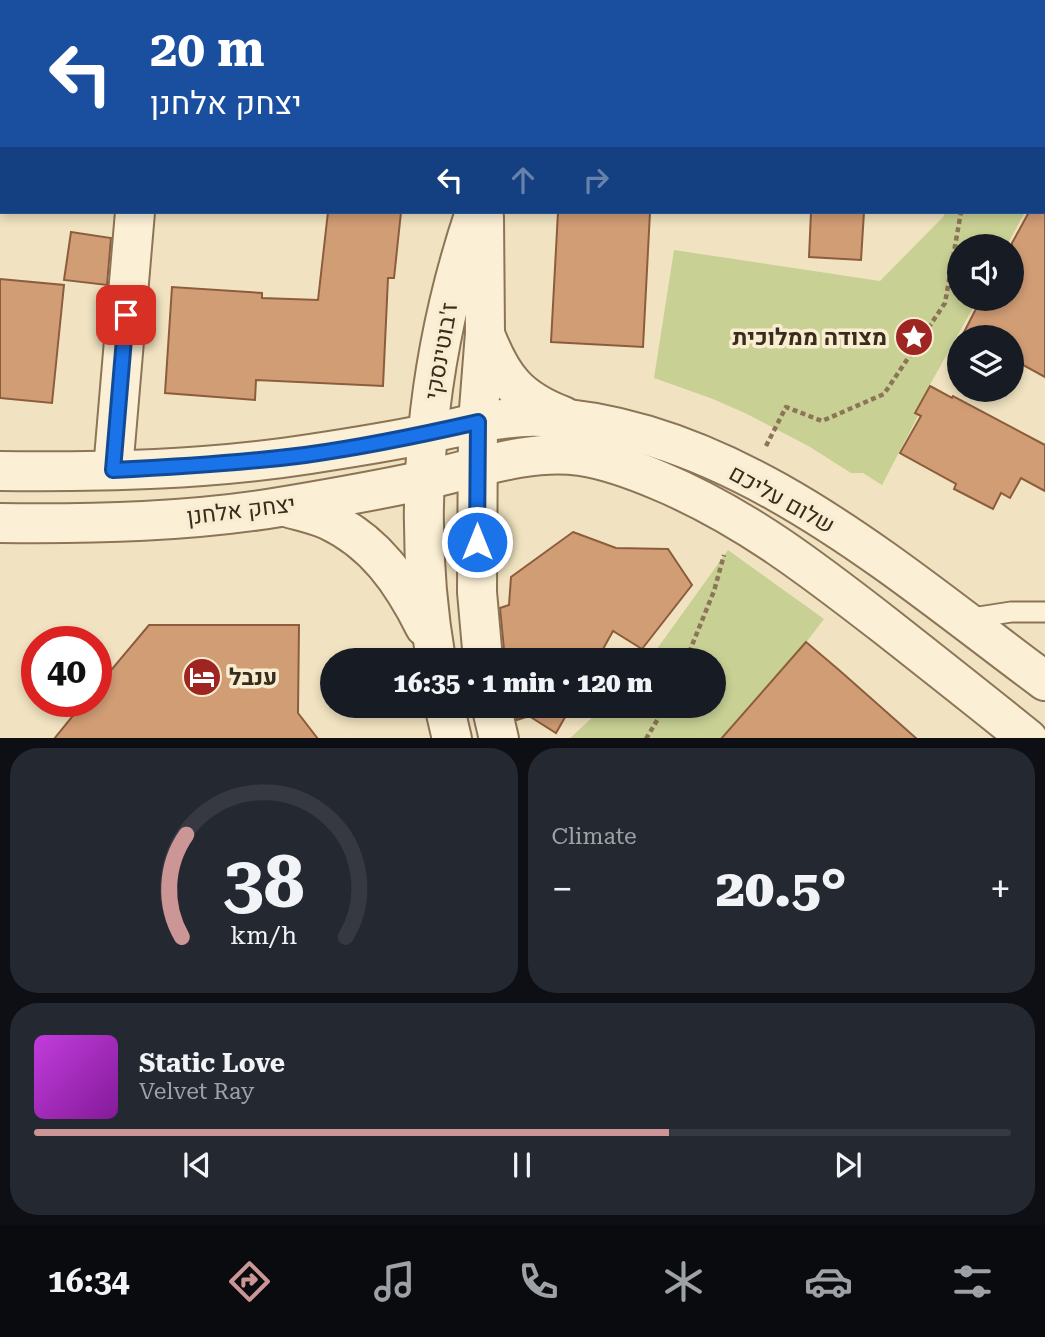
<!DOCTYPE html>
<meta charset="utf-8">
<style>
:root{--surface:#171b24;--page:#242831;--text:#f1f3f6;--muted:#9ea1a6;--line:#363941;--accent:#cc9697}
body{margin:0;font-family:"Roboto Serif",Heebo,serif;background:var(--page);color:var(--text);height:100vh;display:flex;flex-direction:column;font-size:26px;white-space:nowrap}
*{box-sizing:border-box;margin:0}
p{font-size:23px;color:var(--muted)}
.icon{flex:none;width:38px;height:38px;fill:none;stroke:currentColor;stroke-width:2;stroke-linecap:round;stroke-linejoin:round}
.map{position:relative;height:738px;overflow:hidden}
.panel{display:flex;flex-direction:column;gap:10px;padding:10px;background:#0d0f14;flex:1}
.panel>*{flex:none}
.banner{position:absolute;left:0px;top:0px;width:1046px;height:214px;box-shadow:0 4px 10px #0003;background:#1a4fa0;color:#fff;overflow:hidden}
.fabs{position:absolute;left:947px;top:234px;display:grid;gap:14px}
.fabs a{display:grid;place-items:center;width:77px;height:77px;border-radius:50%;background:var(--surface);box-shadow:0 4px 10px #0003;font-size:35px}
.speed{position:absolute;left:21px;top:626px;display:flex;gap:14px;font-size:35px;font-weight:700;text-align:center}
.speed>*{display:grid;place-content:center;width:91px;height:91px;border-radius:50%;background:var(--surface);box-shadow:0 4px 10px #0003;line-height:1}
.speed .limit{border:10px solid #d22;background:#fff;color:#111}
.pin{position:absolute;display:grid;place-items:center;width:60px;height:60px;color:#fff;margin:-30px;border-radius:14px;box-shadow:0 4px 10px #0006}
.me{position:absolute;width:77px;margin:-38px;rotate:0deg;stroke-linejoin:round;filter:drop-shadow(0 0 5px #0008)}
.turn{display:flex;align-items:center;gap:24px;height:147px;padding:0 35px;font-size:32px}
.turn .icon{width:91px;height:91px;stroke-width:2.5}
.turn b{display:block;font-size:49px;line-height:60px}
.lanes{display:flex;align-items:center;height:66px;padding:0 35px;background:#0003;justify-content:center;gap:35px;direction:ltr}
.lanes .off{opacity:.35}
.big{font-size:52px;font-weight:800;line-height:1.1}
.panel .card{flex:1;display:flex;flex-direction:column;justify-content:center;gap:10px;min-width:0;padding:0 24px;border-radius:28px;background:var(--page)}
.panel .dial{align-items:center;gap:0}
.dial svg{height:182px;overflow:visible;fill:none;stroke:var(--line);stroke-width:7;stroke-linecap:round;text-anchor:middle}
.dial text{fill:var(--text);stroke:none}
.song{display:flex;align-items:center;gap:21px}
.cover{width:84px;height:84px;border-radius:10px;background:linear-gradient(135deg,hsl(290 70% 55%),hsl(290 70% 35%))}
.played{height:7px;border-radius:4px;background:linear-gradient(90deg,var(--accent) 65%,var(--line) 65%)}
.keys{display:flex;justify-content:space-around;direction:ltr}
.heat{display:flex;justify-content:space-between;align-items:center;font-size:38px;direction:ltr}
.panel .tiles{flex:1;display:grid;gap:10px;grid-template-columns:1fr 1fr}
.card:last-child{grid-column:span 2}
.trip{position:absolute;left:320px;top:648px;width:406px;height:70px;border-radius:35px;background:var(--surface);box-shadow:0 4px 10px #0003;font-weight:800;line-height:70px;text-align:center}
.dock{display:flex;height:112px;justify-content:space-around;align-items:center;background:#090b0e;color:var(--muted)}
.dock .icon{width:49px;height:49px}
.dock .current{color:var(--accent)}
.dock b{font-size:32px;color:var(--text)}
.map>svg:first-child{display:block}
</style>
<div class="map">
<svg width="1045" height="739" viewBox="0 0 1045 739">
<rect width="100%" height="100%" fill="#f1e3c1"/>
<g fill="#c8d094">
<path d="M944,212H1025L1006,247H959V299H978L914,413L918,416L882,485L863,473H851L810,447L747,414L713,399L654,378L674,250L880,281L944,216Z"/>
<path d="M728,550L824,619L733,738L569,739L606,705H714V660H649Z"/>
</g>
<g fill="#d19d75" stroke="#8c5d3c" stroke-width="2">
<path d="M1045,181V377L1012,359V338H961L981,299H1012V243L1029,212H1045Z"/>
<path d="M328,212H401L394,278H388L383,386L256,380L255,400L165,393L172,287L262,293V298L318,300Z"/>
<path d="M558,212H650L643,347L551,342Z"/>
<path d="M811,212H864L861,260L809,257Z"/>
<path d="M71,232L111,238L107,285L64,280Z"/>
<path d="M0,279L64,285L52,403L0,398Z"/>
<path d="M930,386L952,398L953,396L1045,445V491L1021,478L1010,498L1001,493L993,509L954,489L956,484L900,453L921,416L915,413Z"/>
<path d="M573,532L616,548L668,549L692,585L642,649L613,631L597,660H505L500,608L509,605L511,577Z"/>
<path d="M149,625H299L298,713L318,739H54L84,702H96V688Z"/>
<path d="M806,642L839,670L917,739H721Z"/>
<path d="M514,705H572L556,733L529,716L517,720Z"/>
</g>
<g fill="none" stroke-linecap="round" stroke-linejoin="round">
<defs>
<path id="service" d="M966,619L1011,612H1045"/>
<g id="minor">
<path d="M567,0L584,2"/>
<path d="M152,2V0"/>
<path d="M113,470L135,212"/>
</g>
<g id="tertiary">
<path d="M500,2V0"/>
<path d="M485,334C502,378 518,399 563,416"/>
<path d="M0,471C103,472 208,470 310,454C349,448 388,442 426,434C465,426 504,415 543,417C734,426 899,573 1045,681"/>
<path d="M286,507C299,511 315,514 328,520C375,542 402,581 425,627"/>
<path d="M0,523C95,524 193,522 286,506C333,498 379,490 425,480C475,469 528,449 580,456C608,460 634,470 660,481C744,516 815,571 887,627C934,664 981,701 1028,739"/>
<path d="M436,660C410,510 427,355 475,212"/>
<path d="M483,660L477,592L478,422L485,333L484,217"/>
<path d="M444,705L452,739"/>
<path d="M491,705L499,739"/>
</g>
</defs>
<use href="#service" stroke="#8c7457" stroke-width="23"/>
<use href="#minor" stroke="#8c7457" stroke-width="42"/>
<use href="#tertiary" stroke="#8c7457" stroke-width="42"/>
<g stroke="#8c7457" stroke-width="4.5" stroke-dasharray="5 3.5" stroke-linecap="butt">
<path d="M877,2V0"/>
<path d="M766,446L786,407L822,421L884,394L945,303L961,212"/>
<path d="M686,660L714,591L724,555"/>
<path d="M646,739L666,705"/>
</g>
<use href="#service" stroke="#fbf0d5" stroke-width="19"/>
<use href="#minor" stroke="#fbf0d5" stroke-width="38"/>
<use href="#tertiary" stroke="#fbf0d5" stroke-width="38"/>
</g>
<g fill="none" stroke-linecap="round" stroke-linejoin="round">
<defs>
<path id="route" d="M126,315L113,470C177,467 241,463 305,455C363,447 421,435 478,422L477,542"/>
</defs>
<use href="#route" stroke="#114b97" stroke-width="18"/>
<use href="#route" stroke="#1a73e8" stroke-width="12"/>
</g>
<defs>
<symbol id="sight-disc" viewBox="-11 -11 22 22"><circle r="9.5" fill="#9f2523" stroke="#f8edd1"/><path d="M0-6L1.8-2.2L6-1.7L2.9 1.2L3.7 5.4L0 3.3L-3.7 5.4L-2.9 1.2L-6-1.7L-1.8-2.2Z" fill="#fff"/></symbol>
<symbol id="hotel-disc" viewBox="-11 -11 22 22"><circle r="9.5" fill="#9f2523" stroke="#f8edd1"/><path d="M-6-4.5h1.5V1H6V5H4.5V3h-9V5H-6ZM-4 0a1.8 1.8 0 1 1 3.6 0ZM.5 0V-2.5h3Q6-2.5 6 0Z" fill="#fff"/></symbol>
</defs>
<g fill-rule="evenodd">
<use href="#sight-disc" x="892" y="315" width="44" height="44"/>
<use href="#hotel-disc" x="180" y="655" width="44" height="44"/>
</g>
<g text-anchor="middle" stroke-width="7" stroke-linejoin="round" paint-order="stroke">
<g font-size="23" font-weight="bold" fill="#3a2c1d" stroke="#f8edd1" text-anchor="end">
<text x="887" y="345">מצודה ממלוכית</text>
<text x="229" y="685" text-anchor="start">ענבל</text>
</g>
<g font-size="23" fill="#3a2c1d" stroke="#f8edd1">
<text transform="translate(441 351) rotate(-80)" y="8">ז'בוטינסקי</text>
<text transform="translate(782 499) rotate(29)" y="8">שלום עליכם</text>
<text transform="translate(241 510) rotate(-7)" y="8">יצחק אלחנן</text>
</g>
</g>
</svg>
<div class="fabs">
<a><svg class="icon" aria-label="sound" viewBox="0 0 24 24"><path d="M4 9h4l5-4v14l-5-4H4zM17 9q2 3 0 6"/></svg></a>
<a><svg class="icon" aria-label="layers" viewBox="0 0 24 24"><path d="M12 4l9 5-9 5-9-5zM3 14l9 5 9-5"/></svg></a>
</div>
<div class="speed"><div class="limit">40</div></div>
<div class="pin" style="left:126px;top:315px;background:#d93025"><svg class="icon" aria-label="arrive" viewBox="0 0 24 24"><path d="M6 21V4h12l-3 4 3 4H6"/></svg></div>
<svg class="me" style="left:477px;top:542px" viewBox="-20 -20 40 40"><circle r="17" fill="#1a73e8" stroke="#fff" stroke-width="3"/><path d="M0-11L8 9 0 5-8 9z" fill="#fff"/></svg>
<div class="trip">16:35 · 1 min · 120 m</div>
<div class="banner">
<div class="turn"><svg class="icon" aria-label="left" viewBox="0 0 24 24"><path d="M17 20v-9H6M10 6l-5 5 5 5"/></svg><div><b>20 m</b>יצחק אלחנן</div></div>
<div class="lanes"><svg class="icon" aria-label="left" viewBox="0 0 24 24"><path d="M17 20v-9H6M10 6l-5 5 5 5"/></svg><svg class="icon off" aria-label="ahead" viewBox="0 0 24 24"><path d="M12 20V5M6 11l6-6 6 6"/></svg><svg class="icon off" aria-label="right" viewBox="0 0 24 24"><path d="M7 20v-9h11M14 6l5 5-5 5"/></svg></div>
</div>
</div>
<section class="panel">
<div class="tiles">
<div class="card dial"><svg viewBox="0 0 100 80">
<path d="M14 69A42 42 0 1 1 86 69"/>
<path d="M14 69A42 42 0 0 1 16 24" stroke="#cc9697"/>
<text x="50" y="56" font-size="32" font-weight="700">38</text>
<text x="50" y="72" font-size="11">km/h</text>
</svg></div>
<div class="card"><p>Climate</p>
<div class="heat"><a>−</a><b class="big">20.5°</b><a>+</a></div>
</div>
<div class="card">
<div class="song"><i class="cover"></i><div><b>Static Love</b><p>Velvet Ray</p></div></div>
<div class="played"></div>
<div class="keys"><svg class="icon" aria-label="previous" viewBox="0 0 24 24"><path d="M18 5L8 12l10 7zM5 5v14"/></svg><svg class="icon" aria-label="pause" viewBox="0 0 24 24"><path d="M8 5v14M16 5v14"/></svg><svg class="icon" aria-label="next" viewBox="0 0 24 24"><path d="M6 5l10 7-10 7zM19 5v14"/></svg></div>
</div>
</div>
</section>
<nav class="dock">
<b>16:34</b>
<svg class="icon current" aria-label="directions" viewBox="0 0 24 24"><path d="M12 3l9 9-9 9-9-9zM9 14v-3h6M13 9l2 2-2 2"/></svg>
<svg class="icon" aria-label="music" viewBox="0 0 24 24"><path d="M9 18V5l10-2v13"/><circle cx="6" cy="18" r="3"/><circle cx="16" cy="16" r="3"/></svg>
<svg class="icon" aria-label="phone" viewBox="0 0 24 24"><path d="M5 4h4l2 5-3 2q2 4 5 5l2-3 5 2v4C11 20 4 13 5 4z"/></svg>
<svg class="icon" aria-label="climate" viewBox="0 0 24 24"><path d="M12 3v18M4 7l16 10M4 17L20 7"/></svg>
<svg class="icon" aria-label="car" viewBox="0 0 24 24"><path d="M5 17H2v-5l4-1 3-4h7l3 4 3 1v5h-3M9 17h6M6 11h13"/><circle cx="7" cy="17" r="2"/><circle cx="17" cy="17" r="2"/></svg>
<svg class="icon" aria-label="filters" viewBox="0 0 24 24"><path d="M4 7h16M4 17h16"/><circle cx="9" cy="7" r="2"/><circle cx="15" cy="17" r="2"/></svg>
</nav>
